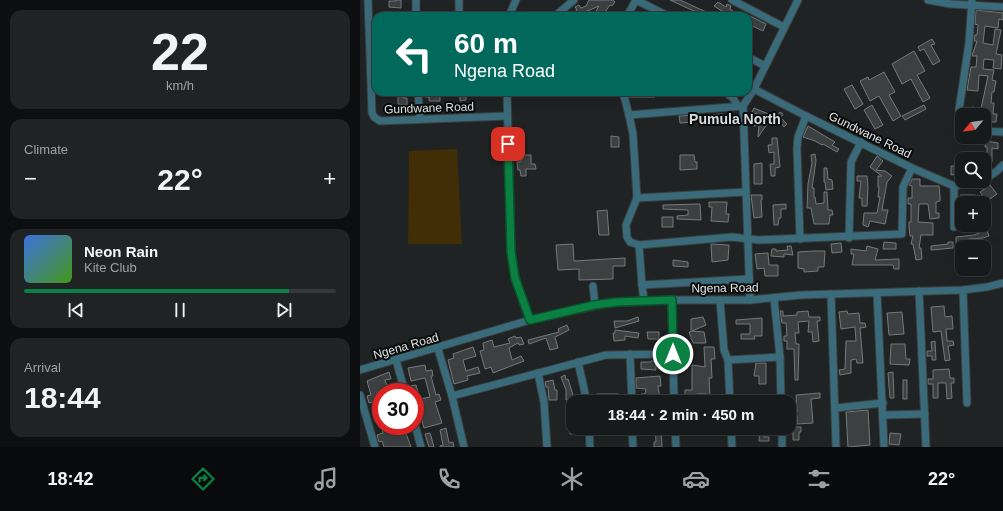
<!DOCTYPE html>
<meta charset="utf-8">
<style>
:root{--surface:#171a1b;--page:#202324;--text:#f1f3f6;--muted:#9ea1a3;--line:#36383a;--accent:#0b8043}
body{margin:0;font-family:Helvetica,sans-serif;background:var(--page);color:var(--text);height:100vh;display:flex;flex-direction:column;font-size:15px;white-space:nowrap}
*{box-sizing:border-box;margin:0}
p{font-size:13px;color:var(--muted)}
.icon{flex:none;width:22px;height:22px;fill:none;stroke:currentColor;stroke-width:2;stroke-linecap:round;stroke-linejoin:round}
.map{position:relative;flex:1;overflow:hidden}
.drawer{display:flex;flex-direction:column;gap:10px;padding:10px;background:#0d0e0f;width:360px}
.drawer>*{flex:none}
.guide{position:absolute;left:12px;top:12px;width:380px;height:84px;border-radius:12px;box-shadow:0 4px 16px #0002,0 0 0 1px var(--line);background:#00695c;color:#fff;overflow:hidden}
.needle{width:26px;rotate:241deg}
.fabs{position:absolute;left:595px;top:108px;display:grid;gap:8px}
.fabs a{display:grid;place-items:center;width:36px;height:36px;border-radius:8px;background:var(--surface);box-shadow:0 4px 16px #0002,0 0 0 1px var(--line);font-size:20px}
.speed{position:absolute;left:12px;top:383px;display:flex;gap:8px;font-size:20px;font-weight:700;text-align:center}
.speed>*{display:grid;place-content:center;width:52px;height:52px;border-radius:50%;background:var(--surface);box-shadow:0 4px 16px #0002,0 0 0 1px var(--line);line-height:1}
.speed .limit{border:6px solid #d22;background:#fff;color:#111}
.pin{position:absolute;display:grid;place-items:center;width:34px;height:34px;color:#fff;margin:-17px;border-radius:8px;box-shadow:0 2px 6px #0006}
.me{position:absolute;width:44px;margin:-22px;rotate:0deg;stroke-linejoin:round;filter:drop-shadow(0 0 3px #0008)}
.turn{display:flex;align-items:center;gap:14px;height:84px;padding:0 16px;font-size:18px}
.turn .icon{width:52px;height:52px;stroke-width:2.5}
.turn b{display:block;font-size:28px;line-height:34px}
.big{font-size:30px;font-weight:700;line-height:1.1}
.drawer .widget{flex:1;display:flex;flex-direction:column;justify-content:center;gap:6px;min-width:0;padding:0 14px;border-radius:12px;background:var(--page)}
.drawer .dial{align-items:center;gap:0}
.dial b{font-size:52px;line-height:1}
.song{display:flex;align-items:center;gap:12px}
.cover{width:48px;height:48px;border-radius:6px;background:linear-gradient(135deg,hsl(220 70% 55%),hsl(100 70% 35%))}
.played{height:4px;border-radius:2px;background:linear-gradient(90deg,var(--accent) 85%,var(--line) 85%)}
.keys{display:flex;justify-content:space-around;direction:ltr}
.heat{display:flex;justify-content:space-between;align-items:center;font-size:22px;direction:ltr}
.trip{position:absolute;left:206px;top:395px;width:230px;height:40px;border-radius:12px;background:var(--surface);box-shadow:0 4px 16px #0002,0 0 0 1px var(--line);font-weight:700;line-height:40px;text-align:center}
.menu{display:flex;height:64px;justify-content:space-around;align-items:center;background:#090a0b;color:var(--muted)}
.menu .icon{width:28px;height:28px}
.menu .active{color:var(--accent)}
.menu b{font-size:18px;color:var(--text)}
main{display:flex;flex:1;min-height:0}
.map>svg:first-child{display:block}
</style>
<main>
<section class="drawer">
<div class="widget dial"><b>22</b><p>km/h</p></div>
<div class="widget"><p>Climate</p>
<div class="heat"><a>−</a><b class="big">22°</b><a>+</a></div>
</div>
<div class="widget">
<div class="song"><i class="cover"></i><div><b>Neon Rain</b><p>Kite Club</p></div></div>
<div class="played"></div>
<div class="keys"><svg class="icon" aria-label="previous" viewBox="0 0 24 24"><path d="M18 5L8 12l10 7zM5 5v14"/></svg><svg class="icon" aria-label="pause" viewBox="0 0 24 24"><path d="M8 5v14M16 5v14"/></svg><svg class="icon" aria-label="next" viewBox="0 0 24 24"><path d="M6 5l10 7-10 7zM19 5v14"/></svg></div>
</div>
<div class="widget"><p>Arrival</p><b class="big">18:44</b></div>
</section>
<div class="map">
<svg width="643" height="447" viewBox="0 0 643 447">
<rect width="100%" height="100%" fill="#1f2324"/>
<path fill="#412d06" d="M97,149L102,244H48L49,151Z"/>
<g fill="#3c4041" stroke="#75797a">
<path d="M36,0H41V8L29,7V1H36Z"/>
<path d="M229,0H253L255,2L252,6L250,5L245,12L243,11L239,16H233L239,6L216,16H208L217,10L215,7L219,5L221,8L226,6Z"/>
<path d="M310,0H320L355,16H336L338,13Z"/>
<path d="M358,2L366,7L367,4L371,6L370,9L380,16H370L354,6Z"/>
<path d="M616,10L643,13V20L639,19L638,28L625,26L623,43L633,45L635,29L641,30L636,54L642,55L641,69L633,68L634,60L624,59L623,69L634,70L632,80L636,81L634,92H632L631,103H634L633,114H637L636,122H627V117H624V115H611L612,107L621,109L628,76L619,75L618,91L607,90L611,67H616L617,56H612L617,41H614L615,35H617L618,25L615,24Z"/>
<path d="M388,15L406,24L403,31L388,24Z"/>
<path d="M572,39L575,44L571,45L580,61L573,65L564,49L560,51L558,47Z"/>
<path d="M554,51L565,71L557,75L570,98L563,102L551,79L542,84L532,64Z"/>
<path d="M524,72L535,92L529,95L541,116L533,121L519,96L510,101L500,81L508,77L509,80Z"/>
<path d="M492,85L503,104L495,109L484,89Z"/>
<path d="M38,92H43V98H47V105L38,104Z"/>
<path d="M65,92H97V96H80V101H69V97H65Z"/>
<path d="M100,92H119V96H106V100L100,101Z"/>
<path d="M268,92H297L295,97H269Z"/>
<path d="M512,105L523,125L515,129L504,110Z"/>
<path d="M564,105L566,109L545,120L542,116Z"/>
<path d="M394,108L413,116L398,137L399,125L394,126L393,122L409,119L392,112Z"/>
<path d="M420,112L423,114L421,118L427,124L424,127L419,121L418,123L414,120Z"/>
<path d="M363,114V120L346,121V115Z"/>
<path d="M334,115V122L320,123L319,116Z"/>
<path d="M448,126L475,142L472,145L479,149L477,152L463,144L462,145L455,141L443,137Z"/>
<path d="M251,136L259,137V147H251Z"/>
<path d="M412,138H417L420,167L415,168V176H411L410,164H414V152L409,153L408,145H412Z"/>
<path d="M626,141L638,143V149L632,148V162L627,161V147H625Z"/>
<path d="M455,154L456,161L452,188H454V197H455L456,204L464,203V192H467L468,210H472L473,215H470L469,224H454L451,208H447L448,184L452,163L451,155Z"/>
<path d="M161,155H171V164H175L176,169H166V176H161L160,170H158L157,162H161Z"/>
<path d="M320,155H334L335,162H337V169L320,170Z"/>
<path d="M517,156L523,161L516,170L525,171L532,176L527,182L522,210H528L525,224L510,221L508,227L503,225L504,213H517L520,197H518L519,187H518V176H522L510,167Z"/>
<path d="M402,163V184H394V164Z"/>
<path d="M591,166H602V174L591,175Z"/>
<path d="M464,168H467L468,179L472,180L473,189L466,190L465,182H464Z"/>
<path d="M497,176H507L508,187L507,206H502V198H499L501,181H497Z"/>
<path d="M552,179H560V186H579L580,196V201L576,202V213H579V218L570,219L568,204H559L558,222L573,223V235H561L559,248H561L562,259L556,260L553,244H551L553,236H550L549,227V222H551V204H548V198H552V186L549,185Z"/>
<path d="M630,185L637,194L627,201L620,192Z"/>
<path d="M391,195H402V200H401L402,217L394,218Z"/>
<rect x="601" y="195" width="14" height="7"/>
<path d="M349,202H367L366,214H369L368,222L351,221L352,207H349Z"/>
<path d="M340,204L341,220L317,219V216L328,215V210L303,209V205Z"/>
<path d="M426,204V209H421V218H419L418,225H414L413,205Z"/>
<path d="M247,210L249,235H239L237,211Z"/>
<rect x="302" y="217" width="11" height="10"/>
<path d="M627,230L629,236L623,238L609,239L611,247H604V243H596V237L614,235Z"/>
<path d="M524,242L536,243V249H523Z"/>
<path d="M588,242H593V248L571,250V246L588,244Z"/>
<path d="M481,243L482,252L472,253L471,244Z"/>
<path d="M213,244L214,261L265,258V266H253V279L219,280V269L198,270L196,245Z"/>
<path d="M351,244L369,245L368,260L352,262Z"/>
<path d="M427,246H431L433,255L424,254V257L411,256L412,249H416V251L428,250Z"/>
<path d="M507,246L518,249L515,260L539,259V269H534L533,265H492L494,254H491V249L506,251Z"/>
<path d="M453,251H465L464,267H458V271L444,272V269L438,268V252Z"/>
<path d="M408,253L409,265H418V276H405L404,268L397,269L395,254Z"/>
<path d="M313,260L328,262V267L313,266Z"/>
<path d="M584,306L585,317L592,316L593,329H586L587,340V341H593L594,345L588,346L590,360L585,361L581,331L573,332L571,307Z"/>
<path d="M420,311H423V316L437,315V312L448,311L449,317H460V321H457L459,341L453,342L452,332H448L449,321L438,322L439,333H435L436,344H439L438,380H435L434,349H427V341H424V336H427L426,323H422Z"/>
<path d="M487,311L488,314L499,313L500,323H505L506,327L500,328L503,363H497L496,359L491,360V373L480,375L479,370L485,369L486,341H496L495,327L481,329L479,312Z"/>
<path d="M542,312L544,334L529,335L527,313Z"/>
<path d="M278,317L279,321L255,328L254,321H267Z"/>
<path d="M343,317L346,325L332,331L344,332L346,343H333L329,332H331V319Z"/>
<path d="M402,318V336H394L395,339H381V334H390V324H376V320Z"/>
<path d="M207,325L209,330L195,337L198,348L190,350L186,338L169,344L168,340L199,332L198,329Z"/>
<path d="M255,330L279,333L278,338L265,336V340L254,341L253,333H255Z"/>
<path d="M287,332H299V339H288Z"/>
<path d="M155,336L156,338L161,337L164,344L159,345L158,343L149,348L152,360L161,356L164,361L133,373L131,367L125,369L120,351L124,350L123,343L132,340L134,347L150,343L148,339Z"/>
<path d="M575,341L576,360H572V356H567V351H572L571,342Z"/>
<path d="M531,344H545L546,359H550L549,365L530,364Z"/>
<path d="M113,347L116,356L103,360L106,371L118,367L120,373L107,376L108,380L94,384L88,360L94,358L93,354Z"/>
<path d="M344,347H354L355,359H351L352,378H349L350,398L352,397V402H347L346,394H338L333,395L334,402H325V390H332V365L345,367Z"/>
<path d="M291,361H296V370L281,369V362H291Z"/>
<path d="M396,363H406V384H399V376H394Z"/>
<path d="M65,365L66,371L72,370L73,376H71L76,395L79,394L81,400L75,402L82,423L64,428L60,414L56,415L55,392H52L50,386L56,385L60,399L70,397L65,378L51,381L48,368Z"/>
<path d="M589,369L590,378H594V383H591L592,398L587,399L586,383H578V398H573V384H568V379H573V370Z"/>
<path d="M29,372L31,379L25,380L29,392H17L19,400L9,403L7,396L11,395L7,381Z"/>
<path d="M533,372L534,398H530L528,373Z"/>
<path d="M205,375L206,380L208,379L214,398L206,400V390L201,377Z"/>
<path d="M300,376L301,386H298L300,400L281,402V394H285L286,389L276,388V378Z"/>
<path d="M193,380L195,390H197V400H189L188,387H186L185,382Z"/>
<rect x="543" y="380" width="4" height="19"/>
<path d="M460,393V398L451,399L453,423L437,424V416H431V412H437L436,395Z"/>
<rect x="237" y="394" width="21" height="8"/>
<path d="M508,410L510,445L488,447L486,412Z"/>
<path d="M208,412H213V434H210L209,429H207V422H209Z"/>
<path d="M32,426H38L39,430L44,428L51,447H24L22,441L19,442L17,435L23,433L22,428Z"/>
<path d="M429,427H441V432H439V440H433V432H429Z"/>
<path d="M86,428L89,443L93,442L94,447H80V446L83,445L80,430Z"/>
<path d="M295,428H301L302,447H294V442H296Z"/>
<path d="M400,430H404V437H409V441H399Z"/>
<path d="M70,433L74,447H69L65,434Z"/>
<path d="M530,433L541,434L539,445L529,444Z"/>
</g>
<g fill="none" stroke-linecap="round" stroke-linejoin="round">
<defs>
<g id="minor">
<path d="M8,0L12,113L14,117L20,121L147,116"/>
<path d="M56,0V16"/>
<path d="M99,0V16"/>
<path d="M276,0L308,16"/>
<path d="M372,0L424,27"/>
<path d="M568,0L591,4L643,7"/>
<path d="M149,16L156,0"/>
<path d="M195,16L214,0"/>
<path d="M267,16L276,0"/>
<path d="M388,57L405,66"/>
<path d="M394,89L446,116L552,168L594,186L620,181"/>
<path d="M58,92L60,119"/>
<path d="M147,92L151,252L155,277L170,320"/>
<path d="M263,92L269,115L383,106"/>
<path d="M365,92L373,98L378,106"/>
<path d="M269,115L273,134L277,198L266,225L267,237L270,242L279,245L372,237L399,240L542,234L543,187L552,168"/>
<path d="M602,123L599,110L609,43L612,0"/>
<path d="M624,131L643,132"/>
<path d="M624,180L637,171L643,165"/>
<path d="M277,198L385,192"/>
<path d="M594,227V186"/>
<path d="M489,238L491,162L501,142"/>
<path d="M440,239L437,148L438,137L446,116"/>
<path d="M279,245L282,285L389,279"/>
<path d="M282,285L284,301"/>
<path d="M233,286L235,305"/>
<path d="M603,290L607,403"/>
<path d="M559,291L566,447"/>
<path d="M517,293L524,447"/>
<path d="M471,294L476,447"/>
<path d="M414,298L420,357L421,402"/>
<path d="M312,300L314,402"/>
<path d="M360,300L364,350L368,360"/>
<path d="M390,300L383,106L394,89L438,0"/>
<path d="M78,349L92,396L104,447"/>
<path d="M270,354L272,402"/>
<path d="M36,360L45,392"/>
<path d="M218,362L227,402"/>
<path d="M0,370L170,320L247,303L312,300H390L441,295L603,290L627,287L643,283"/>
<path d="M178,373L184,402L187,447"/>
<path d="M0,395L15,447"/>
<path d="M92,396L246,355L313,354"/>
<path d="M370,402L368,360L420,357"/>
<path d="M476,408L523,403"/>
<path d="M523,415L565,414"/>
<path d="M55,425L61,447"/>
<path d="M229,428L230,447"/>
<path d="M272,428L273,447"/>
<path d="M315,428L316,447"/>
<path d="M371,428L372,447"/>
<path d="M422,428V447"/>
</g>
</defs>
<use href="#minor" stroke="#3a3e3f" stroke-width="9"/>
<use href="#minor" stroke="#3a6b7a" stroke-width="7"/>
</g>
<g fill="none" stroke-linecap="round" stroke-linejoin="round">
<defs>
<path id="route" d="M148,144L151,252L155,278L170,320L234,305L257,302L312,300L313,354"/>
</defs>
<use href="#route" stroke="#07532c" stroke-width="10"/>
<use href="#route" stroke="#0b8043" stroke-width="7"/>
</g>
<g text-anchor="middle" stroke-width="4" stroke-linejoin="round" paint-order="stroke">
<g font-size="12" fill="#e2e5e5" stroke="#0a0c0c">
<text transform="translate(69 108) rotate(-2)" y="4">Gundwane Road</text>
<text transform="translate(510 135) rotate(26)" y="4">Gundwane Road</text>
<text transform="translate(365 288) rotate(-1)" y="4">Ngena Road</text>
<text transform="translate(46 346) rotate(-16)" y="4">Ngena Road</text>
</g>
<g font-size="14" font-weight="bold" fill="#d8dcde" stroke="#0a0c0c">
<text x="375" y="124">Pumula North</text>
</g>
</g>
</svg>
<div class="fabs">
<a><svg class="needle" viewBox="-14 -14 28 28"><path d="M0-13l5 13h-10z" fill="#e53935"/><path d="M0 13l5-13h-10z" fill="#9ea1a3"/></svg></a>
<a><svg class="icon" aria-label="search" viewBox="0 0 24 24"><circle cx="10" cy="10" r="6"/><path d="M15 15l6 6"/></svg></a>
<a>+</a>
<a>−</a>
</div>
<div class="speed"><div class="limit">30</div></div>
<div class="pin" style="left:148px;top:144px;background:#d93025"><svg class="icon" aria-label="arrive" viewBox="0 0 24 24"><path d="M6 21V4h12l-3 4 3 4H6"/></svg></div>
<svg class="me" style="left:313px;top:354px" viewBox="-20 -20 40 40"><circle r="17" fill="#0b8043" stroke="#fff" stroke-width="3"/><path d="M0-11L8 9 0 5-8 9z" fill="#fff"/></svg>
<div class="trip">18:44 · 2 min · 450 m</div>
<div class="guide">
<div class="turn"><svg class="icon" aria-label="left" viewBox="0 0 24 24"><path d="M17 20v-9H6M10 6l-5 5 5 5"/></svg><div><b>60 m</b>Ngena Road</div></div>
</div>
</div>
</main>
<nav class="menu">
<b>18:42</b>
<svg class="icon active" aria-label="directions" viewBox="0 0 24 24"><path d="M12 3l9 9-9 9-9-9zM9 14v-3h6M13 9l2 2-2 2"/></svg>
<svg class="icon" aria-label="music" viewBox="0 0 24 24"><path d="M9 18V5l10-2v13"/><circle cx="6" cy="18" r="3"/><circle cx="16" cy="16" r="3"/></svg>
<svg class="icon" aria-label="phone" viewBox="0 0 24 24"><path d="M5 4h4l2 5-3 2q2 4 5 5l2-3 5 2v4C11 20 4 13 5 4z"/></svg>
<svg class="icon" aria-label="climate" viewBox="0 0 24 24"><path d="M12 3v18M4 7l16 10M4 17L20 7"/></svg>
<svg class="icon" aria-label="car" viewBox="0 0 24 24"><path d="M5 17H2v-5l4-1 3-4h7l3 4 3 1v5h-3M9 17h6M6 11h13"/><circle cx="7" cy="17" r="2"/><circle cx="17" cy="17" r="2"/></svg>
<svg class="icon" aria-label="filters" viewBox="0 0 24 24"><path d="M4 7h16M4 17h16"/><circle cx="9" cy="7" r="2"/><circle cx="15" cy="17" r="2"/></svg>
<b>22°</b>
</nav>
